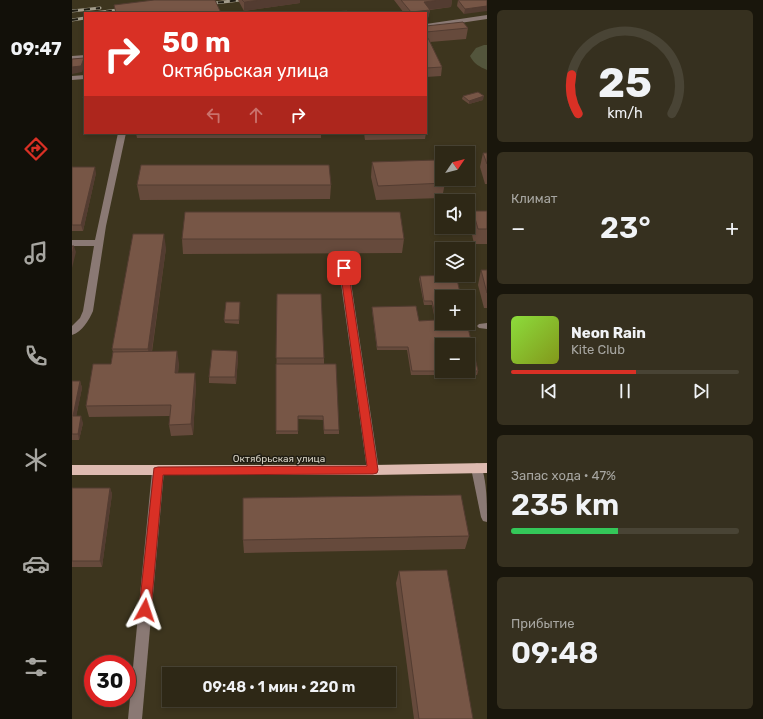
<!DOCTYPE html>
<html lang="ru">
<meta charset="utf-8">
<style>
:root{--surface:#2e2816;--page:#36301f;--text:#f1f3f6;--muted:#a7a6a1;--line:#494435;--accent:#d93025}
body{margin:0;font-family:Rubik,sans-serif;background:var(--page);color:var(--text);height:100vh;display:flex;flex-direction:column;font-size:15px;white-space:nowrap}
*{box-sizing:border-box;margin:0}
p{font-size:13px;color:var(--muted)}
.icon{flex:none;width:22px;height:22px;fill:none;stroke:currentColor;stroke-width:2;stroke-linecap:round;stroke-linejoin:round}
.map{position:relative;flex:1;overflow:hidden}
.sheet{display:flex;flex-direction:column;gap:10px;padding:10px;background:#19160c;width:276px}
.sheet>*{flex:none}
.guide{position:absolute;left:12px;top:12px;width:343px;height:122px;border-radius:0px;box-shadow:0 2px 6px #0003,0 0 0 1px var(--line);background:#d93025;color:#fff;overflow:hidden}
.needle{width:26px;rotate:55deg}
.buttons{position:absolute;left:363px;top:146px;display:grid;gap:8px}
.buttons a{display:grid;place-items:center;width:40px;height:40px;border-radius:0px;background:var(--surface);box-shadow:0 2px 6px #0003,0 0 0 1px var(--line);font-size:20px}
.speed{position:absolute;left:12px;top:655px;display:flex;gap:8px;font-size:20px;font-weight:700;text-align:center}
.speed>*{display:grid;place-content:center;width:52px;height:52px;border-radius:50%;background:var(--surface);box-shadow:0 2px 6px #0003,0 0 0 1px var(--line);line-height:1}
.speed .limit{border:6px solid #d22;background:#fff;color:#111}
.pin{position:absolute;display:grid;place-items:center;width:34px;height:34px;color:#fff;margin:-17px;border-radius:8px;box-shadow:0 2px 6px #0006}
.me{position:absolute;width:44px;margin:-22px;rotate:5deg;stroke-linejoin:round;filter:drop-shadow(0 0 3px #0008)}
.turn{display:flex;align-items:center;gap:14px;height:84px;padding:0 12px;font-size:18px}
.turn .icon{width:52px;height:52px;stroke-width:2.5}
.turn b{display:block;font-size:28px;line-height:34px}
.lanes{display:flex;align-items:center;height:38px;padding:0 12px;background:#0003;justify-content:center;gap:20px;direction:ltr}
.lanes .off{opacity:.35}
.big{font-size:30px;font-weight:600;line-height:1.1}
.sheet .card{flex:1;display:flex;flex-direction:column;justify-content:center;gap:6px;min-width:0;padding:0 14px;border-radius:6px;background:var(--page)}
.sheet .dial{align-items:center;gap:0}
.dial svg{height:104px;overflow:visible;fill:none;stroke:var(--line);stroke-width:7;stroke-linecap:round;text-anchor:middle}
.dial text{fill:var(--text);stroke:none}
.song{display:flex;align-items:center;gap:12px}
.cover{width:48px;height:48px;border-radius:6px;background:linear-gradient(135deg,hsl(90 70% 55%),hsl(70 70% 35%))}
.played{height:4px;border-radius:2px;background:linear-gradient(90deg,var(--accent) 55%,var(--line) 55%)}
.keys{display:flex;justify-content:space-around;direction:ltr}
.heat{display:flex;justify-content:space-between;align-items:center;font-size:22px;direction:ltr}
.charge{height:6px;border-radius:3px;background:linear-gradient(90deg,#34c759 47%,var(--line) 0)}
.trip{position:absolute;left:90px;top:667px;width:234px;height:40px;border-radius:0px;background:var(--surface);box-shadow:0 2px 6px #0003,0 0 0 1px var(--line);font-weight:600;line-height:40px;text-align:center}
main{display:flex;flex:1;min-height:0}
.tabs{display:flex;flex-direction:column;width:72px;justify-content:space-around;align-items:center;background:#121009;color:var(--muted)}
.tabs .icon{width:28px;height:28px}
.tabs .selected{color:var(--accent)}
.tabs b{font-size:18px;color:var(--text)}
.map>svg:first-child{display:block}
</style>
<main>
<nav class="tabs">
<b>09:47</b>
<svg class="icon selected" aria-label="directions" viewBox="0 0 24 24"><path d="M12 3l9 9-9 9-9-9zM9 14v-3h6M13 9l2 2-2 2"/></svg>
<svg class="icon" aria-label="music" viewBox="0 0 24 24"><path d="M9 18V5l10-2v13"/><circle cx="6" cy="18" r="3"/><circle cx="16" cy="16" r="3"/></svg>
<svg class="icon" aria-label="phone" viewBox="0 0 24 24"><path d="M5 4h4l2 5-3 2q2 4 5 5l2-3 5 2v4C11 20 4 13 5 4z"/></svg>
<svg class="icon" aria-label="climate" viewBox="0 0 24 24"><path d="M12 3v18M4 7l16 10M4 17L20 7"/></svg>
<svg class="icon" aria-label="car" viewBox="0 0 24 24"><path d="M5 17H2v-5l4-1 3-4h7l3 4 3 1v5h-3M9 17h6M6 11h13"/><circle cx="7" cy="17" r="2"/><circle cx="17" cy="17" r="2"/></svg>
<svg class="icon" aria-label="filters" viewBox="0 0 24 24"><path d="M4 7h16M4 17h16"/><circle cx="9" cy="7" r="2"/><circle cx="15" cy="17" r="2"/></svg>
</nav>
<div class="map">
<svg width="415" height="719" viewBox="0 0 415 719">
<rect width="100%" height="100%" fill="#3d351e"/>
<path fill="#53553c" d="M412,45H415V70C408,67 402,64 398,56L404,48Z"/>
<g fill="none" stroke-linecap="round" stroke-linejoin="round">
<g fill="#8a7974" fill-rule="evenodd">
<path d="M415,15V19L354,28V24Z"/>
<path d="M13,55V59L0,60V56Z"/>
<path d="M13,75V79L0,80V76Z"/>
<path d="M46,133H54L34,226L21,311C17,320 10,332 0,335V326L8,318L11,311L22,246H0V240H23Z"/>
<path d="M272,266L277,269L307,470L305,473L301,475L297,473L295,470L267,269Z"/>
<path d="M415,323V329L407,328L405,326L407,324Z"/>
<path d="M405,463L409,465C415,482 415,504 415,522L411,521L409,517L399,468L401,465Z"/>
<path d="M86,466L90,468L92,471L70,719H56L80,471L82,468Z"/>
</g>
<path fill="#debbb1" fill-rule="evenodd" d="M415,463V473L301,475H0V465H301Z"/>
<defs>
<g id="rail">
<path d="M134,4L168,0"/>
<path d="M0,11L28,8"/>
<path d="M22,13L53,9"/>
<path d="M0,20L13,18"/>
</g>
</defs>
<use href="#rail" stroke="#a39d8c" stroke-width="3"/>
<use href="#rail" stroke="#201d13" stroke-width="2" stroke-dasharray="6" stroke-linecap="butt"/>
</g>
<g fill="#664a3c">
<path d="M166,0H228V3L172,11Z"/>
<path d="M322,0H380L379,7L358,10L356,18L354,13H332Z"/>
<path d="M386,0H415L392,14L385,6Z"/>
<path d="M354,26L396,28L394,39L358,42L370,67L369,76L354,77Z"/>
<path d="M13,90V109L11,98Z"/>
<path d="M391,96L411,100L397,104L390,99Z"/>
<path d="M64,133H249V138H65Z"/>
<path d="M292,133H354L353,139L293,140Z"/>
<path d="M411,153H415V184H413L408,167Z"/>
<path d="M300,162L373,183L370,198L304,200L299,177Z"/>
<path d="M0,167L24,173L11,231H0Z"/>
<path d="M65,185H259L258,199L68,200Z"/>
<path d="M401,211H415V244H402L398,225Z"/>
<path d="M110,239H332L330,253L111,254Z"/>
<path d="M94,248L80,352L107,363L106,373L124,384L121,435L99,436L97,425L98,416L17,417L14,406L39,364L41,352L40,349Z"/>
<path d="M409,270H415V308H412L406,285Z"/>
<path d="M348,276L406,371L405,375H339L335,350H305L300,310V307L347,321L363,320L360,305H352L347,279Z"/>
<path d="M205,294L252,358V364L267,430V434H252L251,420L226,419V434H204Z"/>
<path d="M168,302L167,324L153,323L152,320Z"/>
<path d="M165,351L166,358L164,384L137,383V377Z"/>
<path d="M0,381H8L10,388L4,416L11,423L7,440H0Z"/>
<path d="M0,488H38L40,494L30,567H0Z"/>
<path d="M397,536L393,549L172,553L171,540Z"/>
<path d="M327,571L401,719H342L324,583Z"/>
</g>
<g fill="#533c31">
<path d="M189,0H228V3L172,11V2Z"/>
<path d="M368,0H380L379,7L355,10H358L356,18H354V13H339V12L352,2Z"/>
<path d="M415,6V11L392,14L393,9Z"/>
<path d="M12,58L13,64L10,72L0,74V67Z"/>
<path d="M412,96L411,100L397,104V101Z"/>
<path d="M23,167L24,173L11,231L9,225Z"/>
<path d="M92,234L94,248L78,363L76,349Z"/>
<path d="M2,246L4,252L0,268V255Z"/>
<path d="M105,351L107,363L105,384L103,373Z"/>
<path d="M165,351L166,358L164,384L163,377Z"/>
<path d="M123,373L124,384L121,435L119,424Z"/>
<path d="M8,381L10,388L3,423L1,416Z"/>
<path d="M9,416L11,423L7,440L6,434Z"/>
<path d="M38,488L40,494L30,567L28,561Z"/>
</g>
<g fill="#775646" stroke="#533c31" fill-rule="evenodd">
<path d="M82,0H143L149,13H44L42,5Z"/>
<path d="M170,0H189L172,2Z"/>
<path d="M329,0H368L352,2L358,10L339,12Z"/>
<path d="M386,0H415V6L393,9Z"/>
<path d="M275,11L277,13H248Z"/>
<path d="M391,22L396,28L354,32V26Z"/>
<path d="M354,38H356L370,67L354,68Z"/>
<path d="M12,58L9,66L0,67V59Z"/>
<path d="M13,90V98H11Z"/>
<path d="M406,92L412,96L397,101L391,96Z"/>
<path d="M411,153H415V164Z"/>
<path d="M365,160L370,175V179H371L373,183L306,186L300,162Z"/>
<path d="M69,165H257L259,185H65Z"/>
<path d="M0,167H23L9,225H0Z"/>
<path d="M401,211H415V229H406Z"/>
<path d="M113,212H328L332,239H110Z"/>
<path d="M61,234H92L76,349H40Z"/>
<path d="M0,246H2L0,255Z"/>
<path d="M409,270H415V293Z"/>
<path d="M384,275L389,297H370V323H395L406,371H340L336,347H305L300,307L344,306L347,321L364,320L360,301H352L348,276ZM370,345H396V371H370Z"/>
<path d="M205,294H249L252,358H204Z"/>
<path d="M154,302H168L167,320H152Z"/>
<path d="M140,350L165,351L163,377H137Z"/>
<path d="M105,351L103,373H123L119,424L97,425L99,405L14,406L21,364H39L41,352Z"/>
<path d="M204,364H264L267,430H252L251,416H226V431H204Z"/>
<path d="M0,381H8L1,416H9L6,434H0Z"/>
<path d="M0,488H38L28,561H0Z"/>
<path d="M389,495L397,536L171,540V498Z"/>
<path d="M375,570L401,719H347L327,571Z"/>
</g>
<path fill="#d93025" stroke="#8d1f18" d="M272,266L276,268L306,470L305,473L301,474L91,475L79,610L77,614L73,616L69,614L67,610L82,468L86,467L295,466L268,268Z"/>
<g text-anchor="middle" stroke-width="3" stroke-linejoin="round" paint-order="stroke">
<g font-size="10" fill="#d8d3c5" stroke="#201d13">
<text x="207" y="462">Октябрьская улица</text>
</g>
</g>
</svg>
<div class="buttons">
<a><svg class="needle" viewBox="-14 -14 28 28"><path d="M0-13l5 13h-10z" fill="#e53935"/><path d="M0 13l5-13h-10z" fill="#a7a6a1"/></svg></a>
<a><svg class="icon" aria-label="sound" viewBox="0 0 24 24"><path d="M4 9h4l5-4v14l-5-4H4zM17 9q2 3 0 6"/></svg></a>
<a><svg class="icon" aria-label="layers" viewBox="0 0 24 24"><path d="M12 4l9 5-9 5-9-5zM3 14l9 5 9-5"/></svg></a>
<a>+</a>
<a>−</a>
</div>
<div class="speed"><div class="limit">30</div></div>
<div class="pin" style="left:272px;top:268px;background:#d93025"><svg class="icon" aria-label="arrive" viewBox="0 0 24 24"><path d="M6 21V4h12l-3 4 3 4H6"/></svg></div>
<svg class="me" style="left:73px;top:610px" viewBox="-20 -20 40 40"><path d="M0-17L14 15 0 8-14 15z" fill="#d93025" stroke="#fff" stroke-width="4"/></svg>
<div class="trip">09:48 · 1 мин · 220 m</div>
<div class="guide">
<div class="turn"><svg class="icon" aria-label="right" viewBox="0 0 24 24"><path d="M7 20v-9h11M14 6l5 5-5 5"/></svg><div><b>50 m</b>Октябрьская улица</div></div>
<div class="lanes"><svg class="icon off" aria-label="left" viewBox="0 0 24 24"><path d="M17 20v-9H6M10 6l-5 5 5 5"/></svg><svg class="icon off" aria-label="ahead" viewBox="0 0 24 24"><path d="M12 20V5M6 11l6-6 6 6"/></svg><svg class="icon" aria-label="right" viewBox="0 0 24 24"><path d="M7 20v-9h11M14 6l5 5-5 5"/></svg></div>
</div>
</div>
<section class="sheet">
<div class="card dial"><svg viewBox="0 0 100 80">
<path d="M14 69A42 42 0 1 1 86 69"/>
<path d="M14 69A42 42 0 0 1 9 39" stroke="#d93025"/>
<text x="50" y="56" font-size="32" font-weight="700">25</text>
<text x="50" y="72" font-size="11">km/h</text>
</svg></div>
<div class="card"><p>Климат</p>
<div class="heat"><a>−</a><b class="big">23°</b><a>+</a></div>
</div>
<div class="card">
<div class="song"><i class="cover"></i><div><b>Neon Rain</b><p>Kite Club</p></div></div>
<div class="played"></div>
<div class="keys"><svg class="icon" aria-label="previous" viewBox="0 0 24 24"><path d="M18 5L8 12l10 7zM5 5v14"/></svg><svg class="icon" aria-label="pause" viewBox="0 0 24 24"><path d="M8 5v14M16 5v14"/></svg><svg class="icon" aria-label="next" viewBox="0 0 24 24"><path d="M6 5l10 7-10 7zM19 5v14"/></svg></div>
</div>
<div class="card"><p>Запас хода · 47%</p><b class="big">235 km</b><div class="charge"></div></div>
<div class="card"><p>Прибытие</p><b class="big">09:48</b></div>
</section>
</main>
